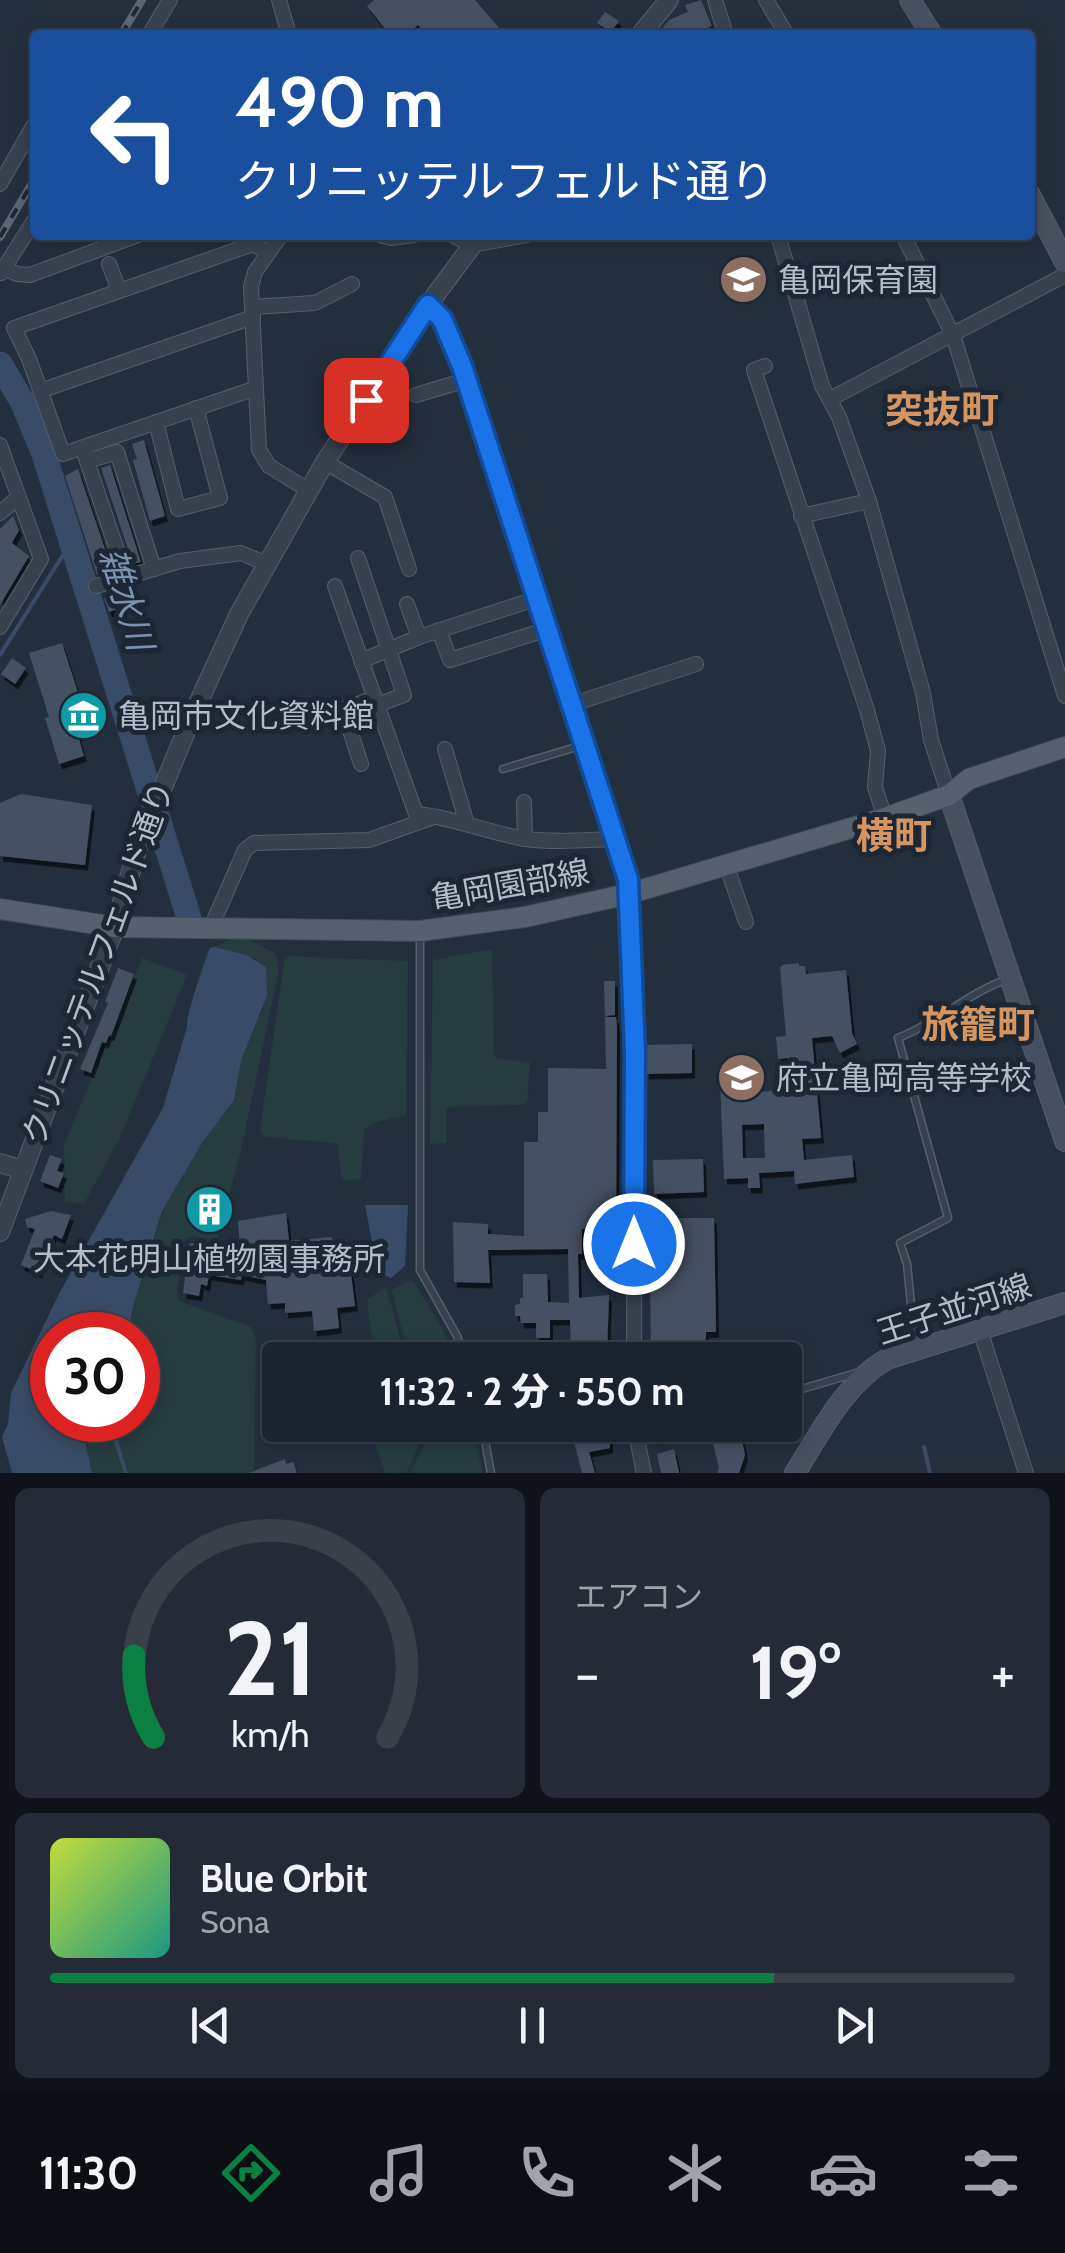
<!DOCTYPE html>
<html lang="ja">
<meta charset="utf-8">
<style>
:root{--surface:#1b232e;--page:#242b36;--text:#f1f3f6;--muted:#a0a4aa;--line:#39404a;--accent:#0b8043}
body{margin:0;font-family:Cabin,"Noto Sans JP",sans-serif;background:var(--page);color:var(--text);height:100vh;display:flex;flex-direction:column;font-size:38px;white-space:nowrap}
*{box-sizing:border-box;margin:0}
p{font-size:32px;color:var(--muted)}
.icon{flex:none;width:55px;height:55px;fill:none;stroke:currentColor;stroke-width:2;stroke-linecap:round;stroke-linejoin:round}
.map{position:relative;height:1473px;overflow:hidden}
.panel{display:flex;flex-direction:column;gap:15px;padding:15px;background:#0f1319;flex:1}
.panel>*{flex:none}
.top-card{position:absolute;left:30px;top:30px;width:1005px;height:210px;border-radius:10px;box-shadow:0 5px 15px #0003,0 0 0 2px var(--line);background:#1a4fa0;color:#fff;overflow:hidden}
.speed{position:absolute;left:30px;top:1312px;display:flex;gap:20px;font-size:50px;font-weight:700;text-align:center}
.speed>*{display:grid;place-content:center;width:130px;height:130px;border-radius:50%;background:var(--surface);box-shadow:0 5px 15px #0003,0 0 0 2px var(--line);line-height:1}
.speed .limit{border:15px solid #d22;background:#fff;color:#111}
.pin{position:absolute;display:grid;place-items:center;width:85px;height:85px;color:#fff;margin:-42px;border-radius:20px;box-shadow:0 5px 15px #0006}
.me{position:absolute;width:110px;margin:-55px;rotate:0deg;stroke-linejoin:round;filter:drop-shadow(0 0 8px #0008)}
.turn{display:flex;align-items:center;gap:35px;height:210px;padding:0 40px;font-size:45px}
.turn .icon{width:130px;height:130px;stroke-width:2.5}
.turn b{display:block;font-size:70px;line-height:85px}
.big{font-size:75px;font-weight:800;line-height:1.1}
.panel .card{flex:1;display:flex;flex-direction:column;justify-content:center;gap:15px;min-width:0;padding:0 35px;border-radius:15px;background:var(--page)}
.panel .dial{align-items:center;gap:0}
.dial svg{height:260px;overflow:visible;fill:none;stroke:var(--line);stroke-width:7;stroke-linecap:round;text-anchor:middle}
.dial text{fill:var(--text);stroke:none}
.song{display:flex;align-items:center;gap:30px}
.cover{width:120px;height:120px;border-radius:15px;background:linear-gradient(135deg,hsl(70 70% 55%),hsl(170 70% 35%))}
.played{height:10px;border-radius:5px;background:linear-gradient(90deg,var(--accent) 75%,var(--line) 75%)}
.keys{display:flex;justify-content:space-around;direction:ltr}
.heat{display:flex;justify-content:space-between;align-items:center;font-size:55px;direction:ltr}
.panel .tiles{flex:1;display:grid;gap:15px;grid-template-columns:1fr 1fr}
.card:last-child{grid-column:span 2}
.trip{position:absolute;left:262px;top:1342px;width:540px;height:100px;border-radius:10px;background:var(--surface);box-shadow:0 5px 15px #0003,0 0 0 2px var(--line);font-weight:800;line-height:100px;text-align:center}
.tab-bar{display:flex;height:160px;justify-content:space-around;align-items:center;background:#0b0e12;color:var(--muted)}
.tab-bar .icon{width:70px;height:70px}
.tab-bar .current{color:var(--accent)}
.tab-bar b{font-size:45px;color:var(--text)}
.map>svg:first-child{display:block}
</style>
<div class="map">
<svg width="1065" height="1473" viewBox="0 0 1065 1473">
<defs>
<filter id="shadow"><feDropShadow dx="3" dy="5.5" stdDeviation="0" flood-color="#0009"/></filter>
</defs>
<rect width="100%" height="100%" fill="#242f3e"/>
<g fill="#263c3f">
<path d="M241,935L275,953L279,969L240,1155L218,1237L212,1240L191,1236L185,1239L177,1291L179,1301L251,1327L256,1339L254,1473H92L86,1445L85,1420H138V1335H127L133,1307L165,1205L202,1143L234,1100L241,1061L264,1006L255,959L214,947Z"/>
<path d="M492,949L494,1055L497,1059L530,1062L527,1102L521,1105L449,1107L446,1109V1143L430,1144L433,960Z"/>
<path d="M285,956L408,961L406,1115L373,1123L364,1130L361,1179L341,1180L338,1145L335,1143L264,1137L260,1130Z"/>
<path d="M142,958L187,975L120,1138L84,1204L65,1202L64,1145Z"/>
<path d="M408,1281H413C429,1306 446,1331 455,1360H410L392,1290Z"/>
<path d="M384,1288L387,1290L406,1360H375L367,1300Z"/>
<path d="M368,1425H419L421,1441L406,1473H385Z"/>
<path d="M424,1425H473L482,1473H410L425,1444Z"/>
</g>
<g fill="#394c67">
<path d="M214,947L246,955L266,967L267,996L241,1061L234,1100L202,1143L162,1211L133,1307L127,1335H52V1420H85L86,1445L92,1473H12L2,1437L8,1424L11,1393L60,1292L163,1108L187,1027C185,1017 205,961 210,948Z"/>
<path d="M365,1205H408L405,1266L391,1278L378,1272Z"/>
</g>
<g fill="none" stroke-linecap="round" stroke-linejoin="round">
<g stroke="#394c67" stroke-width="4">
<path d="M0,655L70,544"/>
<path d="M109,1420L126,1473"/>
<path d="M924,1447L930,1473"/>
</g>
<path stroke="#394c67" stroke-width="25" d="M0,364L22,401L44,454L189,918"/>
</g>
<g fill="#455162" fill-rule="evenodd" filter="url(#shadow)">
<path d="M374,0H475L501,30L495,35H426L418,25L407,35H390L367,6Z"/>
<path d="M701,0L712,26L696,33L695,29L678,35H666L663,27L669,20L688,12L685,5Z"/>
<path d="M605,12L619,21L611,32L597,23Z"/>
<path d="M144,440L165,516L150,521L133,460L137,459L132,444Z"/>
<path d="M110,465L141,562L133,564L101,468Z"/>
<path d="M78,469L112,570L97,575L65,476Z"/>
<path d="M13,516L19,530L12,543L29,556L0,605V529Z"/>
<path d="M119,590L120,593L129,591L133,604L109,612L104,598Z"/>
<path d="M62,643L82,705L78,706L86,733L78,736L84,756L59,764L45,718L49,717L29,653Z"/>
<path d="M12,658L26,668L15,684L1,674Z"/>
<path d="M21,794L92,805L85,865L0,856V803Z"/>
<path d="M799,963V966H805L806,974L846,970L852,1033L857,1044L840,1053L832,1036L812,1038L821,1138L802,1139L804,1160L852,1155L854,1177L795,1184L794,1171L759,1173L760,1188H748V1178L724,1179L720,1082H740L741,1095L791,1088L788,1058L778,1059L776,1037L786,1036L780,968L782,965ZM764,1124L765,1158H743L742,1125Z"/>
<path d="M118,968L134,974L111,1036L109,1035L106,1043L102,1042L91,1073L80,1069L108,1003L105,1002Z"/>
<path d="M604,981H615V1015L605,1016Z"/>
<path d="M605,1017H616L617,1028L616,1229H582V1254H578L579,1298L609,1295L607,1352L571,1351L570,1320H550V1338H536V1323H521L520,1316H515V1305L520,1304V1298H523V1274H547L548,1302L569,1303L568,1249L488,1250L490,1283L454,1282L453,1222L488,1224V1234L524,1236V1142H538V1112H548V1068L606,1069Z"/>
<path d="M692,1044V1073L646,1074L645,1045Z"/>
<path d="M50,1155L62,1159L57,1171L64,1173L58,1188L40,1181Z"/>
<path d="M703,1159L704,1192L654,1194L653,1160Z"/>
<path d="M51,1211L71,1215L62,1239L54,1235L39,1273L21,1265L35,1229L27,1227L25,1219Z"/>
<path d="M286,1213L289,1241L332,1237L333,1251L348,1250L355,1306L337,1308L339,1328L314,1331L312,1311L285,1313V1303L268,1304L266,1280L242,1275L241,1280L209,1275L207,1286L201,1284L199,1296L183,1293L190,1243L219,1248L217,1254L241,1259L238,1221Z"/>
<path d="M649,1218H714L716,1332H706V1342H680L693,1360H648V1347H651Z"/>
<path d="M570,1425H610V1448L589,1452L595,1473H582Z"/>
<path d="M652,1425H670L672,1435L655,1439Z"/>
<path d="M708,1425H739L745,1455L739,1473H717L719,1467Z"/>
<path d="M674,1449L679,1473H661L657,1454Z"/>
<path d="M285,1459L286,1464L293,1462L297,1473H249Z"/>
</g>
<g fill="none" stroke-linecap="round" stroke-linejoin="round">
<defs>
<g id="service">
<path d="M503,769L583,745"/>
<path d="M420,937V1270L457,1336L465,1360"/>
<path d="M915,1346L907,1264L900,1243L948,1218L898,1038C937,1023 967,994 1005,980"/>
<path d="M785,1394L856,1373"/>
<path d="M482,1425L491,1473"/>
</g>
<g id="minor">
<path d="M279,0L289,35"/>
<path d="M715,0L726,35"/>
<path d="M766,0L787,35"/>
<path d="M149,35L170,0"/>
<path d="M0,184L35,123"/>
<path d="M281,235L255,272L251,287L259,450L269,466L308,490"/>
<path d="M380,235L391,238L414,235"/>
<path d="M452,235L472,245L527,235"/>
<path d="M778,235L822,386L839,417L869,501L923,693L931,740L949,795"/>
<path d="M903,235L953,335L1065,696"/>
<path d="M109,264L119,290"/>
<path d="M4,268L17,274L30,275L138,235"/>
<path d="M1,273L35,219"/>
<path d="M428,305L442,319L461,366L627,879L635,1052L634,1360"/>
<path d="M252,307L315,303L352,284"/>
<path d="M765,366L754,370L867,710L878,751L875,787L885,818"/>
<path d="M256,388L63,454L29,359L14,328L253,244L267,252"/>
<path d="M40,391L253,317"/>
<path d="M416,395L466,380"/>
<path d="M830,399L1065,275"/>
<path d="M156,422L178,509L220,498L196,408"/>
<path d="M0,445L41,559L0,627"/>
<path d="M85,455L126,577"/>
<path d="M87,461L117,452L154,569"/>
<path d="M325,462L385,497L409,569"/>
<path d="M0,513L19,497"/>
<path d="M801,516L869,501"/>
<path d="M358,558L404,695L377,705"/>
<path d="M96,586L180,561L241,553L267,564"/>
<path d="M335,586L416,814C453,817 488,833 526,839C555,843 585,840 614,839"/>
<path d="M407,604L419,637"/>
<path d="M439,630L450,660L545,630"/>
<path d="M361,661L419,637L535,599"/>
<path d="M570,705L696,664"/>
<path d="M445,749L467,824"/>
<path d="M361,764L343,709L375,698"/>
<path d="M524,802L525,839"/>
<path d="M727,867L746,922"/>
<path d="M211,927L245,850L254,843L369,840L431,818"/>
<path d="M980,1330L1026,1473"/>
<path d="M634,1425L644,1473"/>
</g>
<g id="tertiary">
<path d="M640,35L669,0"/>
<path d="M0,1163L23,1170"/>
<path d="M0,1232L115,927L137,850L194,712L239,614L325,462L428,305L480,235"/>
</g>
<g id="secondary">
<path d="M910,0L932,35"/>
<path d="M1030,195L1065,262"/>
<path d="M949,795L1065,1141"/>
<path d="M795,1473C821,1432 844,1384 887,1359L1065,1303"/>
</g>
<path id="primary" d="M0,909L115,927L420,931L525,917L628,894L885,818L949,795L969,779L1065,747"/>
</defs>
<use href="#service" stroke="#565f6c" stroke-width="9"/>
<use href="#minor" stroke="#565f6c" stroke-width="16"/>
<use href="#tertiary" stroke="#565f6c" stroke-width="20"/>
<use href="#secondary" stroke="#565f6c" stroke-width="22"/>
<use href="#primary" stroke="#414a57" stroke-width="22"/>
<use href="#service" stroke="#38414e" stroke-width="6"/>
<use href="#minor" stroke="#38414e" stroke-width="14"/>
<use href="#tertiary" stroke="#38414e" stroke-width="18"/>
<use href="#secondary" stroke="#465061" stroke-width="20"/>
<use href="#primary" stroke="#56606e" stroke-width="20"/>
<defs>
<g id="rail">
<path d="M121,35L142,0"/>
<path d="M0,237L35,178"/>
</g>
</defs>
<use href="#rail" stroke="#5a6575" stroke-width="8"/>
<use href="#rail" stroke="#1d2633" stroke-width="4" stroke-dasharray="11" stroke-linecap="butt"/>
</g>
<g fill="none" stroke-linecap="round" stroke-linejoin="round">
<defs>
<path id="route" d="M366,400L428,305L442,319L462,366L628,879L635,1052L634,1244"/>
</defs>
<use href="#route" stroke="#114b97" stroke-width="25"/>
<use href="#route" stroke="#1a73e8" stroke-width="18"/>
</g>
<defs>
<symbol id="school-disc" viewBox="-11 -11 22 22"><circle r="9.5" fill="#8d6e63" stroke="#1d2633"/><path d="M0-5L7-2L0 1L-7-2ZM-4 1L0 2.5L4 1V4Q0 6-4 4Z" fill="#fff"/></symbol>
<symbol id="museum-disc" viewBox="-11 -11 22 22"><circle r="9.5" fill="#0f9aa8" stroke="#1d2633"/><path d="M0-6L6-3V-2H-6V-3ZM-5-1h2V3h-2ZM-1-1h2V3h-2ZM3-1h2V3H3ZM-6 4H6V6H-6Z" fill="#fff"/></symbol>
<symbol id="building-disc" viewBox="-11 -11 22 22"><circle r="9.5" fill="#0f9aa8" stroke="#1d2633"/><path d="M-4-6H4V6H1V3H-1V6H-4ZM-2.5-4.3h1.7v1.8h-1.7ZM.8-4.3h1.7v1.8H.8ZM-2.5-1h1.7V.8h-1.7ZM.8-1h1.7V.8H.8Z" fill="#fff"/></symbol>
</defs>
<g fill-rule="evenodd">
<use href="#school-disc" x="716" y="252" width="55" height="55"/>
<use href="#museum-disc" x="56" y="688" width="55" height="55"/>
<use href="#school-disc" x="714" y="1050" width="55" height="55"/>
<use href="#building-disc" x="182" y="1182" width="55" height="55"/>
</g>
<g text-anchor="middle" stroke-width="10" stroke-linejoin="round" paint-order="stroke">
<g font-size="32" fill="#b4bcc9" stroke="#1d2633" text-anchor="start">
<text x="778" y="291">亀岡保育園</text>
<text x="118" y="727">亀岡市文化資料館</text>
<text x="776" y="1089">府立亀岡高等学校</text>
<text x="209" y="1270" text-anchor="middle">大本花明山植物園事務所</text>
</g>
<g font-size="32" fill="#b4bcc9" stroke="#1d2633">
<text transform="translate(510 885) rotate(-10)" y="11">亀岡園部線</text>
<text transform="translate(98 963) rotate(-70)" y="11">クリニッテルフェルド通り</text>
<text transform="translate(954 1309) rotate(-18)" y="11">王子並河線</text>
</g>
<g font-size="35" font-style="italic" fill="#7c92b1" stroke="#1d2633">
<text transform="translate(126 599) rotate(73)" y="12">雑水川</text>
</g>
<g font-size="38" font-weight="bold" fill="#d59563" stroke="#1d2633">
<text x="942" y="423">突抜町</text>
<text x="894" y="849">横町</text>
<text x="978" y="1038">旅籠町</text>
</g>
</g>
</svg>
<div class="speed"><div class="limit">30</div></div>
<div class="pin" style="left:366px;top:400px;background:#d93025"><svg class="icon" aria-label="arrive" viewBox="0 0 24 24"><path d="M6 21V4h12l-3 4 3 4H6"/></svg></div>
<svg class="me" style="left:634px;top:1244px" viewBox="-20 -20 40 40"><circle r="17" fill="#1a73e8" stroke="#fff" stroke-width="3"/><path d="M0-11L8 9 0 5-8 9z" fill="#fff"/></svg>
<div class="trip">11:32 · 2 分 · 550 m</div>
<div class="top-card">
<div class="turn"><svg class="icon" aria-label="left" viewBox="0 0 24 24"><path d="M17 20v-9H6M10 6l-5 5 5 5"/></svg><div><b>490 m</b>クリニッテルフェルド通り</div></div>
</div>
</div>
<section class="panel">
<div class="tiles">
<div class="card dial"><svg viewBox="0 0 100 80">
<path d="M14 69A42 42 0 1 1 86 69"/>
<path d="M14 69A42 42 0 0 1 8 44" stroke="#0b8043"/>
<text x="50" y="56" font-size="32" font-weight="700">21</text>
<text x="50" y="72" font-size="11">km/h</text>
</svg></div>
<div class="card"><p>エアコン</p>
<div class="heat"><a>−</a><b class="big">19°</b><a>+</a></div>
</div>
<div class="card">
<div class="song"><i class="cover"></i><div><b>Blue Orbit</b><p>Sona</p></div></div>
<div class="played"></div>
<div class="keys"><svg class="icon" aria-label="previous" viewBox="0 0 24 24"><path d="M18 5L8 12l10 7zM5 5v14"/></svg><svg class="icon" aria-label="pause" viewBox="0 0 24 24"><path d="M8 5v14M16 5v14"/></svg><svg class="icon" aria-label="next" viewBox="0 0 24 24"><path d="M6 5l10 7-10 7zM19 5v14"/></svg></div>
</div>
</div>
</section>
<nav class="tab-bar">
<b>11:30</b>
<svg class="icon current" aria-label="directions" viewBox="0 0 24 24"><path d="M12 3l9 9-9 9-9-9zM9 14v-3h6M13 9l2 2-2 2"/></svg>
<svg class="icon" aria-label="music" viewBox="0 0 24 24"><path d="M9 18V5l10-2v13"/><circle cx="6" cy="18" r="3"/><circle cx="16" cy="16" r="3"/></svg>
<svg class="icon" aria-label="phone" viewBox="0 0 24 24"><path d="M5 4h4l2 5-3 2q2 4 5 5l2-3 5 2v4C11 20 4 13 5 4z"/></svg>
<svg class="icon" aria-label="climate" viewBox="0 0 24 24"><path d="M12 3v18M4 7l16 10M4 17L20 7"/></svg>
<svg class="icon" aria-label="car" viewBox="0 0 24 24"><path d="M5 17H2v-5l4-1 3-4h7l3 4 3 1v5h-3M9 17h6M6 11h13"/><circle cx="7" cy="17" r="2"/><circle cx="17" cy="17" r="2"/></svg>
<svg class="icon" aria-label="filters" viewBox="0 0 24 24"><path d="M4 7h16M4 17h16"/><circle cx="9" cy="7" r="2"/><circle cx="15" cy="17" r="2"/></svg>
</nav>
